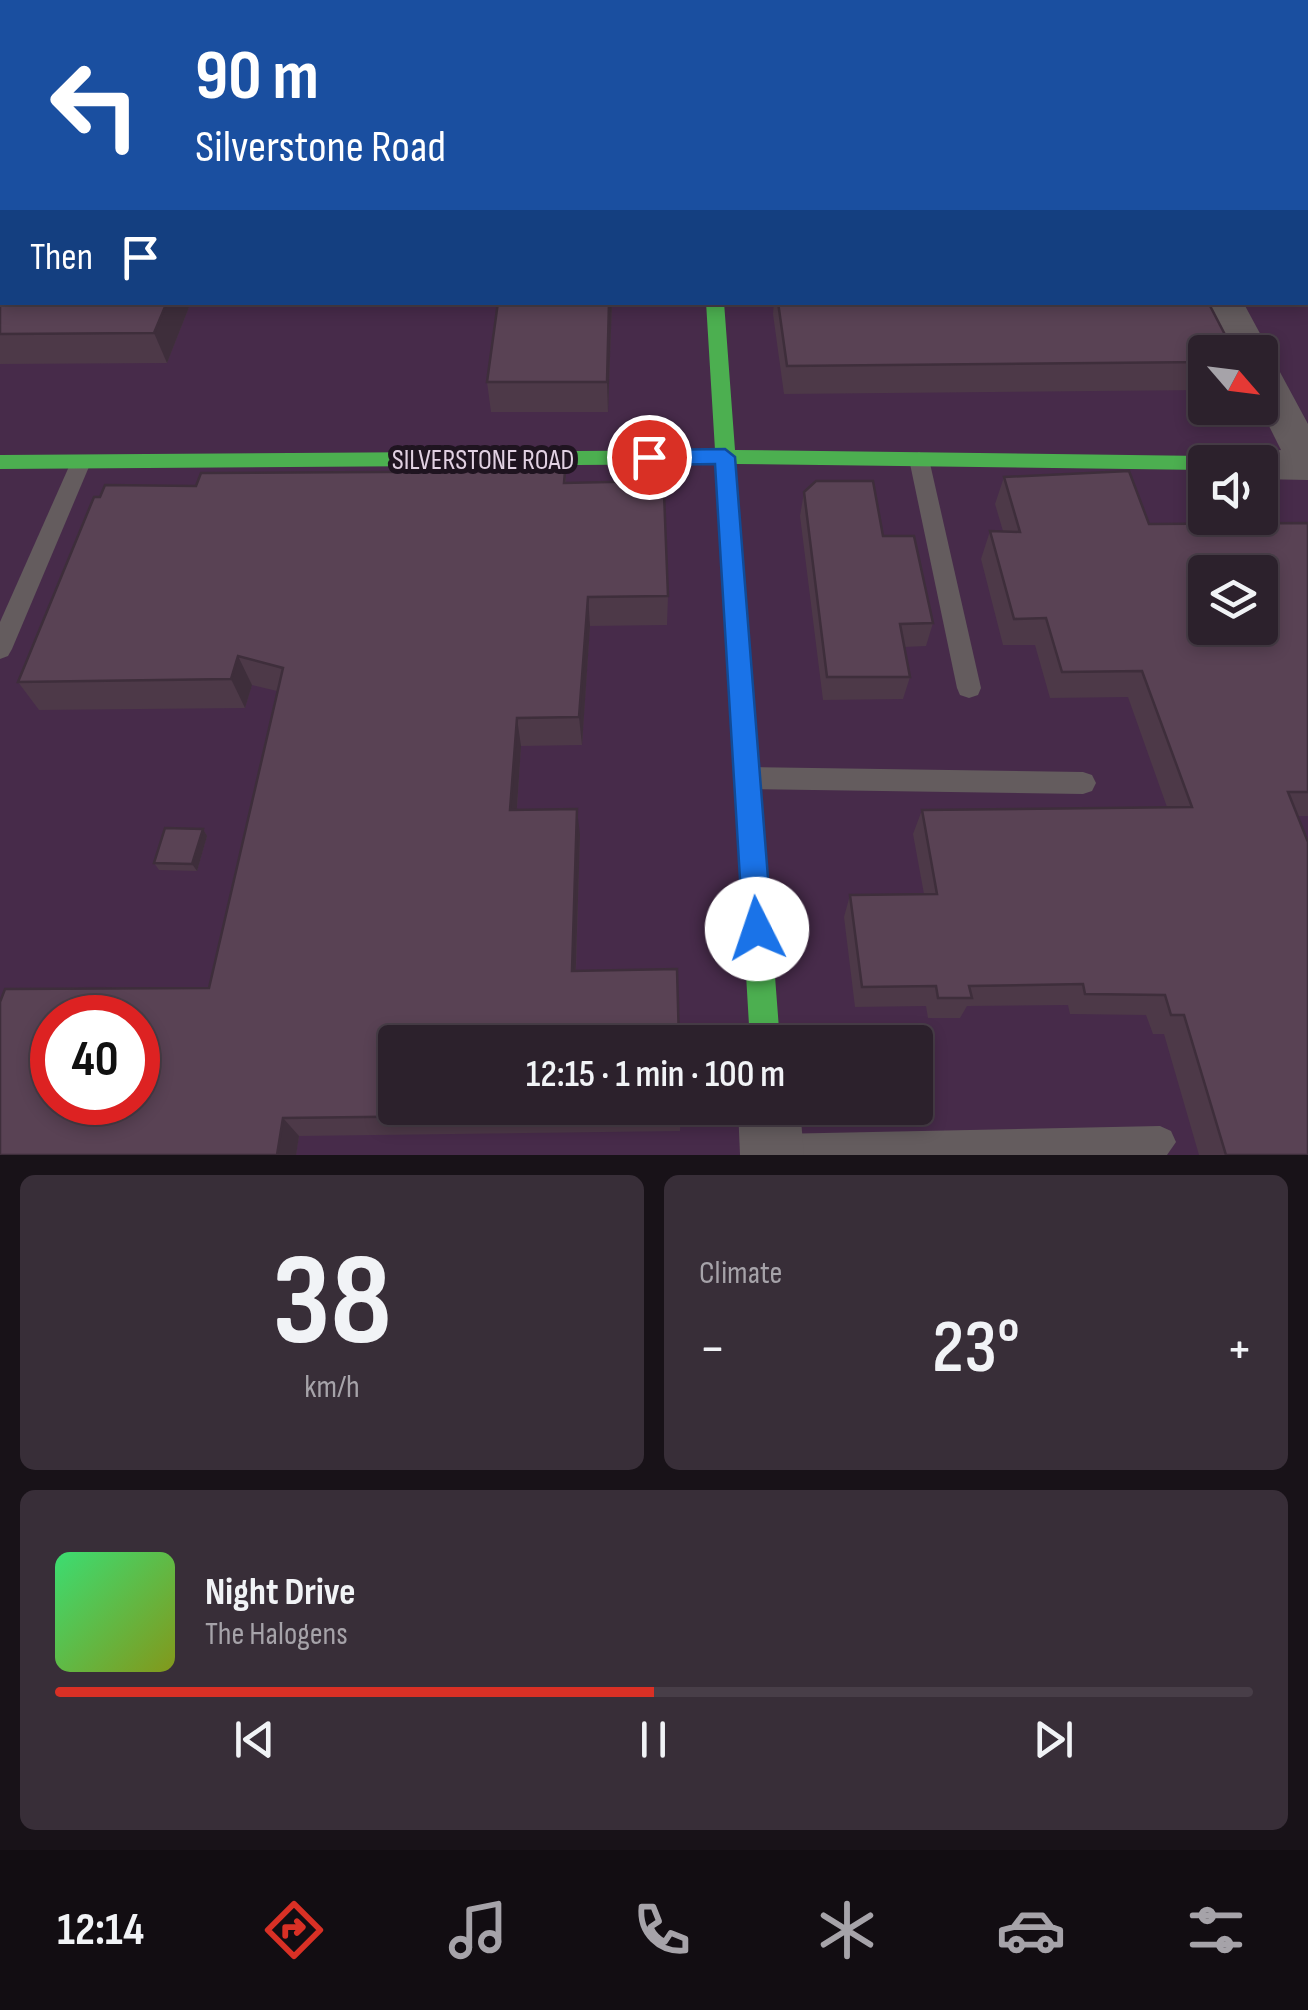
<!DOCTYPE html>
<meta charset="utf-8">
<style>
:root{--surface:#2c212c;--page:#382e38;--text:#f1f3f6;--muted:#a6a3a9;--line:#483e48;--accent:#d93025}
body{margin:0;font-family:"Sofia Sans Condensed",sans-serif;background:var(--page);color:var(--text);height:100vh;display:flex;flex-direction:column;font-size:38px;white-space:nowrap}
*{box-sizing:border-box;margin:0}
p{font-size:32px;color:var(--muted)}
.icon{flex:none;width:55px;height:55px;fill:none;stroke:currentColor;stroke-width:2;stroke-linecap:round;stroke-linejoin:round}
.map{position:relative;height:1155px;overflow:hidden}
.drawer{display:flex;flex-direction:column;gap:20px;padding:20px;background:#181218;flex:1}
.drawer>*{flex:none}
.banner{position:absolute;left:0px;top:0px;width:1310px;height:305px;box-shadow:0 5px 15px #0003,0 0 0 2px var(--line);background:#1a4fa0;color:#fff;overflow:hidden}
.needle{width:65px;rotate:118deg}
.buttons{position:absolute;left:1188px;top:335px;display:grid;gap:20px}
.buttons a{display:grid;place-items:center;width:90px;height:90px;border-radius:10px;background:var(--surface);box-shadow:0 5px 15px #0003,0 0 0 2px var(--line);font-size:50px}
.speed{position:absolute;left:30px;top:995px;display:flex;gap:20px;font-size:50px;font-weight:700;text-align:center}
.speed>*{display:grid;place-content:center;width:130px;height:130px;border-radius:50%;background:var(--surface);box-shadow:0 5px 15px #0003,0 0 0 2px var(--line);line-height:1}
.speed .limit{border:15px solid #d22;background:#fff;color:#111}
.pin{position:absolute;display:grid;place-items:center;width:85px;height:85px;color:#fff;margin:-42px;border:5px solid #fff;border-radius:50%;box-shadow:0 2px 10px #0007}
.me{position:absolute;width:110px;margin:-55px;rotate:356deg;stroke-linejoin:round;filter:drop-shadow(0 0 8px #0008)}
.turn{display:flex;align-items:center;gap:35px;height:210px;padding:0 30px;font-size:45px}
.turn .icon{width:130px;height:130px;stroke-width:2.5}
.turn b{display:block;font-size:70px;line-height:85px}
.then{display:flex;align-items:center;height:95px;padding:0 30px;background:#0003;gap:20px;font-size:38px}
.big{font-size:75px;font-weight:600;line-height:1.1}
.drawer .widget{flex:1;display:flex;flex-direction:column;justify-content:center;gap:15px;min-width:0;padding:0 35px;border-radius:15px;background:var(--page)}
.drawer .dial{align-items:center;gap:0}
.dial b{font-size:130px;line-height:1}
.song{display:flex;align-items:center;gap:30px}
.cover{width:120px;height:120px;border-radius:15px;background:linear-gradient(135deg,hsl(140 70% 55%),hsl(70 70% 35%))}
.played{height:10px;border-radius:5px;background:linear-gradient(90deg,var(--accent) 50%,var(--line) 50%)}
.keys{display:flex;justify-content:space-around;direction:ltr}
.heat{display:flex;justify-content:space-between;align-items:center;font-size:55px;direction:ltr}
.drawer .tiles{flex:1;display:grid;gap:20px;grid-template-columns:1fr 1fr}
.widget:last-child{grid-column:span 2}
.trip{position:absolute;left:378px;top:1025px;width:555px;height:100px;border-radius:10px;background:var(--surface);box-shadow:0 5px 15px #0003,0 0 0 2px var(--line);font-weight:600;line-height:100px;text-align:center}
.dock{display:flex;height:160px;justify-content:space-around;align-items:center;background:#120d12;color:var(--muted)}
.dock .icon{width:70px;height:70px}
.dock .current{color:var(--accent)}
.dock b{font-size:45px;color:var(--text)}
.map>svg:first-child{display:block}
</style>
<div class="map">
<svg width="1308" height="1155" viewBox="0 0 1308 1155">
<rect width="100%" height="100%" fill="#3a2c3b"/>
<path fill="#472b4a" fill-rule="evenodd" d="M0,0H1308V1155H0ZM2,2H1308V302H2ZM1205,352H1260V408H1205ZM1205,462H1260V518H1205ZM1205,572H1260V628H1205ZM52,1018H138V1102H52ZM395,1042H915V1108H395Z"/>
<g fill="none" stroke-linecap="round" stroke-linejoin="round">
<g fill="#645c5e" fill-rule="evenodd">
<path d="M919,452L929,459L981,688L978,695L969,698L960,695L957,688L909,459Z"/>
<path d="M81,455L91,462L12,649L8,656L0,659V622L71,462Z"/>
<path d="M751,767L1083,772L1092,775L1096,783L1092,791L1083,794L751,789L742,786L738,778L742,770Z"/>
<path d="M1160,1126L1171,1131L1176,1142L1167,1155H761L759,1150L764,1139L775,1134Z"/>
</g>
<g fill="#645c5e" fill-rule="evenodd">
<rect x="683" y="0" width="26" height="2"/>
<path d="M1053,0H1080L1081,2H1055Z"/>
<rect x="0" y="72" width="2" height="18"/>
<path d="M1207,302H1243L1270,352L1265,359L1274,361L1308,424V480L1260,479V462H1240L1245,454L1281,450L1260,408V352H1232Z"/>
<path d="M738,1108H800L804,1155H740Z"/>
</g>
<path fill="#4caf50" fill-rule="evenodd" d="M706,302H724L735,450L1205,456L1215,462H1205V470L736,464L780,1042H750L716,464L0,469V455L715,450Z"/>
</g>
<g fill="#4d3948">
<path d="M0,0L2,2V47H0Z"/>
<path d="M325,0H622V2H324Z"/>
<path d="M978,0H1046L1048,2H979Z"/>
<path d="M0,102L2,302H191L167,363L0,364Z"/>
<path d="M612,302L608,412H491L487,382Z"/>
<path d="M774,302H1208L1205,390L784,394L773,314Z"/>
<path d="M565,471L566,483L668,596L667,625L590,626L582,745L521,746L517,809L580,835L576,971L681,1108L680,1131L299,1136L296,1155L209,988L277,691L252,685L245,708L39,710L18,682L196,486Z"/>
<path d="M1004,477L1149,524L1308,523V816H1298L1308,1155H1199L1164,1034H1153L1146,1015L1070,1014L1068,1005L967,1006L960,1018H928L926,1006L855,1007L844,917L850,895L924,894L913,834L922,810L1167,807L1128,697L1050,698L1035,645H1003L981,559L990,531H1003L995,504Z"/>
<path d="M804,492L883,536L933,623L926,646L904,647L910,677L903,699L823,700L800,516Z"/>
<path d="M203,829L207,836L197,871L159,870L154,863Z"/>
</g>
<g fill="#3e2e3b">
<path d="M167,302H191L167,363L154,333Z"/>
<path d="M609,302H612L608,412L607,382Z"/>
<path d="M588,597L590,626L582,745L579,717Z"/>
<path d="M238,656L252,685L245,708L231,679Z"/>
<path d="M517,718L521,746L515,836L510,810Z"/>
<path d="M577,809L580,835L575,993L572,971Z"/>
<path d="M203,829L207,836L197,871L192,864Z"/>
<path d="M283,1118L299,1136L296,1155H277Z"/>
</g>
<g fill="#594254" stroke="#3e2e3b" stroke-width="2.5" fill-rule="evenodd">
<path d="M0,0H255L254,2H2V25H0Z"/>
<path d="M325,0H605V2H324Z"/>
<path d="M756,0H912L913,2H757Z"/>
<path d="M992,0H1046L1048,2H993Z"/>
<path d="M1123,0H1308V100V2H1124Z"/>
<path d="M0,102H2V302H167L154,333L0,334Z"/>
<path d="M498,302H609L607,382H487Z"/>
<path d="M778,302H1208L1234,352H1205V362L787,366Z"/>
<path d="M565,471L564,483L657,481L658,493H664L668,596L588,597L579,717L517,718L510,810L577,809L572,971L677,969L679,1042H395V1108H681V1113L283,1118L277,1155H0V1002L5,989L209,988L283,668L238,656L231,679L18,682L94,497H100L105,485L196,486L201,473ZM52,1018H138V1102H52Z"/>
<path d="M1129,471L1149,524L1308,523V792H1288L1308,842V1155H1226L1184,1015H1171L1165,995L1085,994L1083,984L969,986L972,998H938L936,986L862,987L850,895L937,894L922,810L1192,807L1142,671L1062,672L1046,618L1014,619L990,531L1020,532L1004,477ZM1205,572H1260V628H1205Z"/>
<path d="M816,481H873L883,536H914L933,623L900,624L910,677H827L804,492Z"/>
<path d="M165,828L203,829L192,864L154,863Z"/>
</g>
<path fill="#1a73e8" stroke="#114b97" stroke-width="2.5" d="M725,449L735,457L772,929L767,939L757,943L747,939L743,929L715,464L649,465L639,457L649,450Z"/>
<g text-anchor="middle" stroke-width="10" stroke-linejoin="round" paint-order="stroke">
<g font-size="28" fill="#e1d1e2" stroke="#1f1420">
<text x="483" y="469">SILVERSTONE ROAD</text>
</g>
</g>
</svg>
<div class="buttons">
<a><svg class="needle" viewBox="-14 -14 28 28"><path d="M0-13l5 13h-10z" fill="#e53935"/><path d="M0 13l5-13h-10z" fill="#a6a3a9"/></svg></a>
<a><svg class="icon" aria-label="sound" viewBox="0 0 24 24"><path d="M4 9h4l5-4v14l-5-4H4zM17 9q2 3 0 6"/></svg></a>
<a><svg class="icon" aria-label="layers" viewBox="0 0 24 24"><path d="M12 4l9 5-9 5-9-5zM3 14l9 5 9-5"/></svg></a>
</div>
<div class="speed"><div class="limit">40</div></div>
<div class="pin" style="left:649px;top:457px;background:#d93025"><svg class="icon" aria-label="arrive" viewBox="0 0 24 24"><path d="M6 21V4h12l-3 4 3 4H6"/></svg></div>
<svg class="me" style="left:757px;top:929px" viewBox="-20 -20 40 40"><circle r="19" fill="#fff"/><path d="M0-13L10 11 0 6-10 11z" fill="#1a73e8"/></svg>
<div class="trip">12:15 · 1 min · 100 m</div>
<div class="banner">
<div class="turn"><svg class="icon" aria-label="left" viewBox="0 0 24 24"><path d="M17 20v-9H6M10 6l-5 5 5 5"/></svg><div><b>90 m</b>Silverstone Road</div></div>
<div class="then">Then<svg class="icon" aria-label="arrive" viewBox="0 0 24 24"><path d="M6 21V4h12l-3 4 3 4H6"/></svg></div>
</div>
</div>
<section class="drawer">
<div class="tiles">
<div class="widget dial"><b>38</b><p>km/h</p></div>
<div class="widget"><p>Climate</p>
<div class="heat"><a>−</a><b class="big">23°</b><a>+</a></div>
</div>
<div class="widget">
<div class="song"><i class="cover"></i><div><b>Night Drive</b><p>The Halogens</p></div></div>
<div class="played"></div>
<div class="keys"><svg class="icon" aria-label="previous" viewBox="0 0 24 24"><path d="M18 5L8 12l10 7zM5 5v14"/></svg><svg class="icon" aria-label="pause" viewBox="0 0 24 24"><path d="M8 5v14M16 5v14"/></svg><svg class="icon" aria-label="next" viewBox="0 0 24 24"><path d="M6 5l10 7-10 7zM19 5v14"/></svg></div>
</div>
</div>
</section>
<nav class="dock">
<b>12:14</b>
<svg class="icon current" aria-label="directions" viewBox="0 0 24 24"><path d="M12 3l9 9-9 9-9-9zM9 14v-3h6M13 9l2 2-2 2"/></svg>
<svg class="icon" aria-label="music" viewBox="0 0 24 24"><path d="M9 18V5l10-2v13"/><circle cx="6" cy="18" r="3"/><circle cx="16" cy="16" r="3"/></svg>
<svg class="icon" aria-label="phone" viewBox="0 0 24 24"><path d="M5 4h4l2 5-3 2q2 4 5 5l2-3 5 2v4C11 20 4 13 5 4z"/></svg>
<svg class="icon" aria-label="climate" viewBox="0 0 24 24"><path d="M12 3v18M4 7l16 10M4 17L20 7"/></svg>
<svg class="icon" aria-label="car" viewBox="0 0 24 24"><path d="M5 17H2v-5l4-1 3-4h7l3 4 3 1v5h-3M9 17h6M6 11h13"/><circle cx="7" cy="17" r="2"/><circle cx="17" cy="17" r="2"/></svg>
<svg class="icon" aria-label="filters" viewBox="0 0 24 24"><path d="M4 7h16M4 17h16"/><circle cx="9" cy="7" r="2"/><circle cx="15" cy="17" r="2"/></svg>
</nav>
